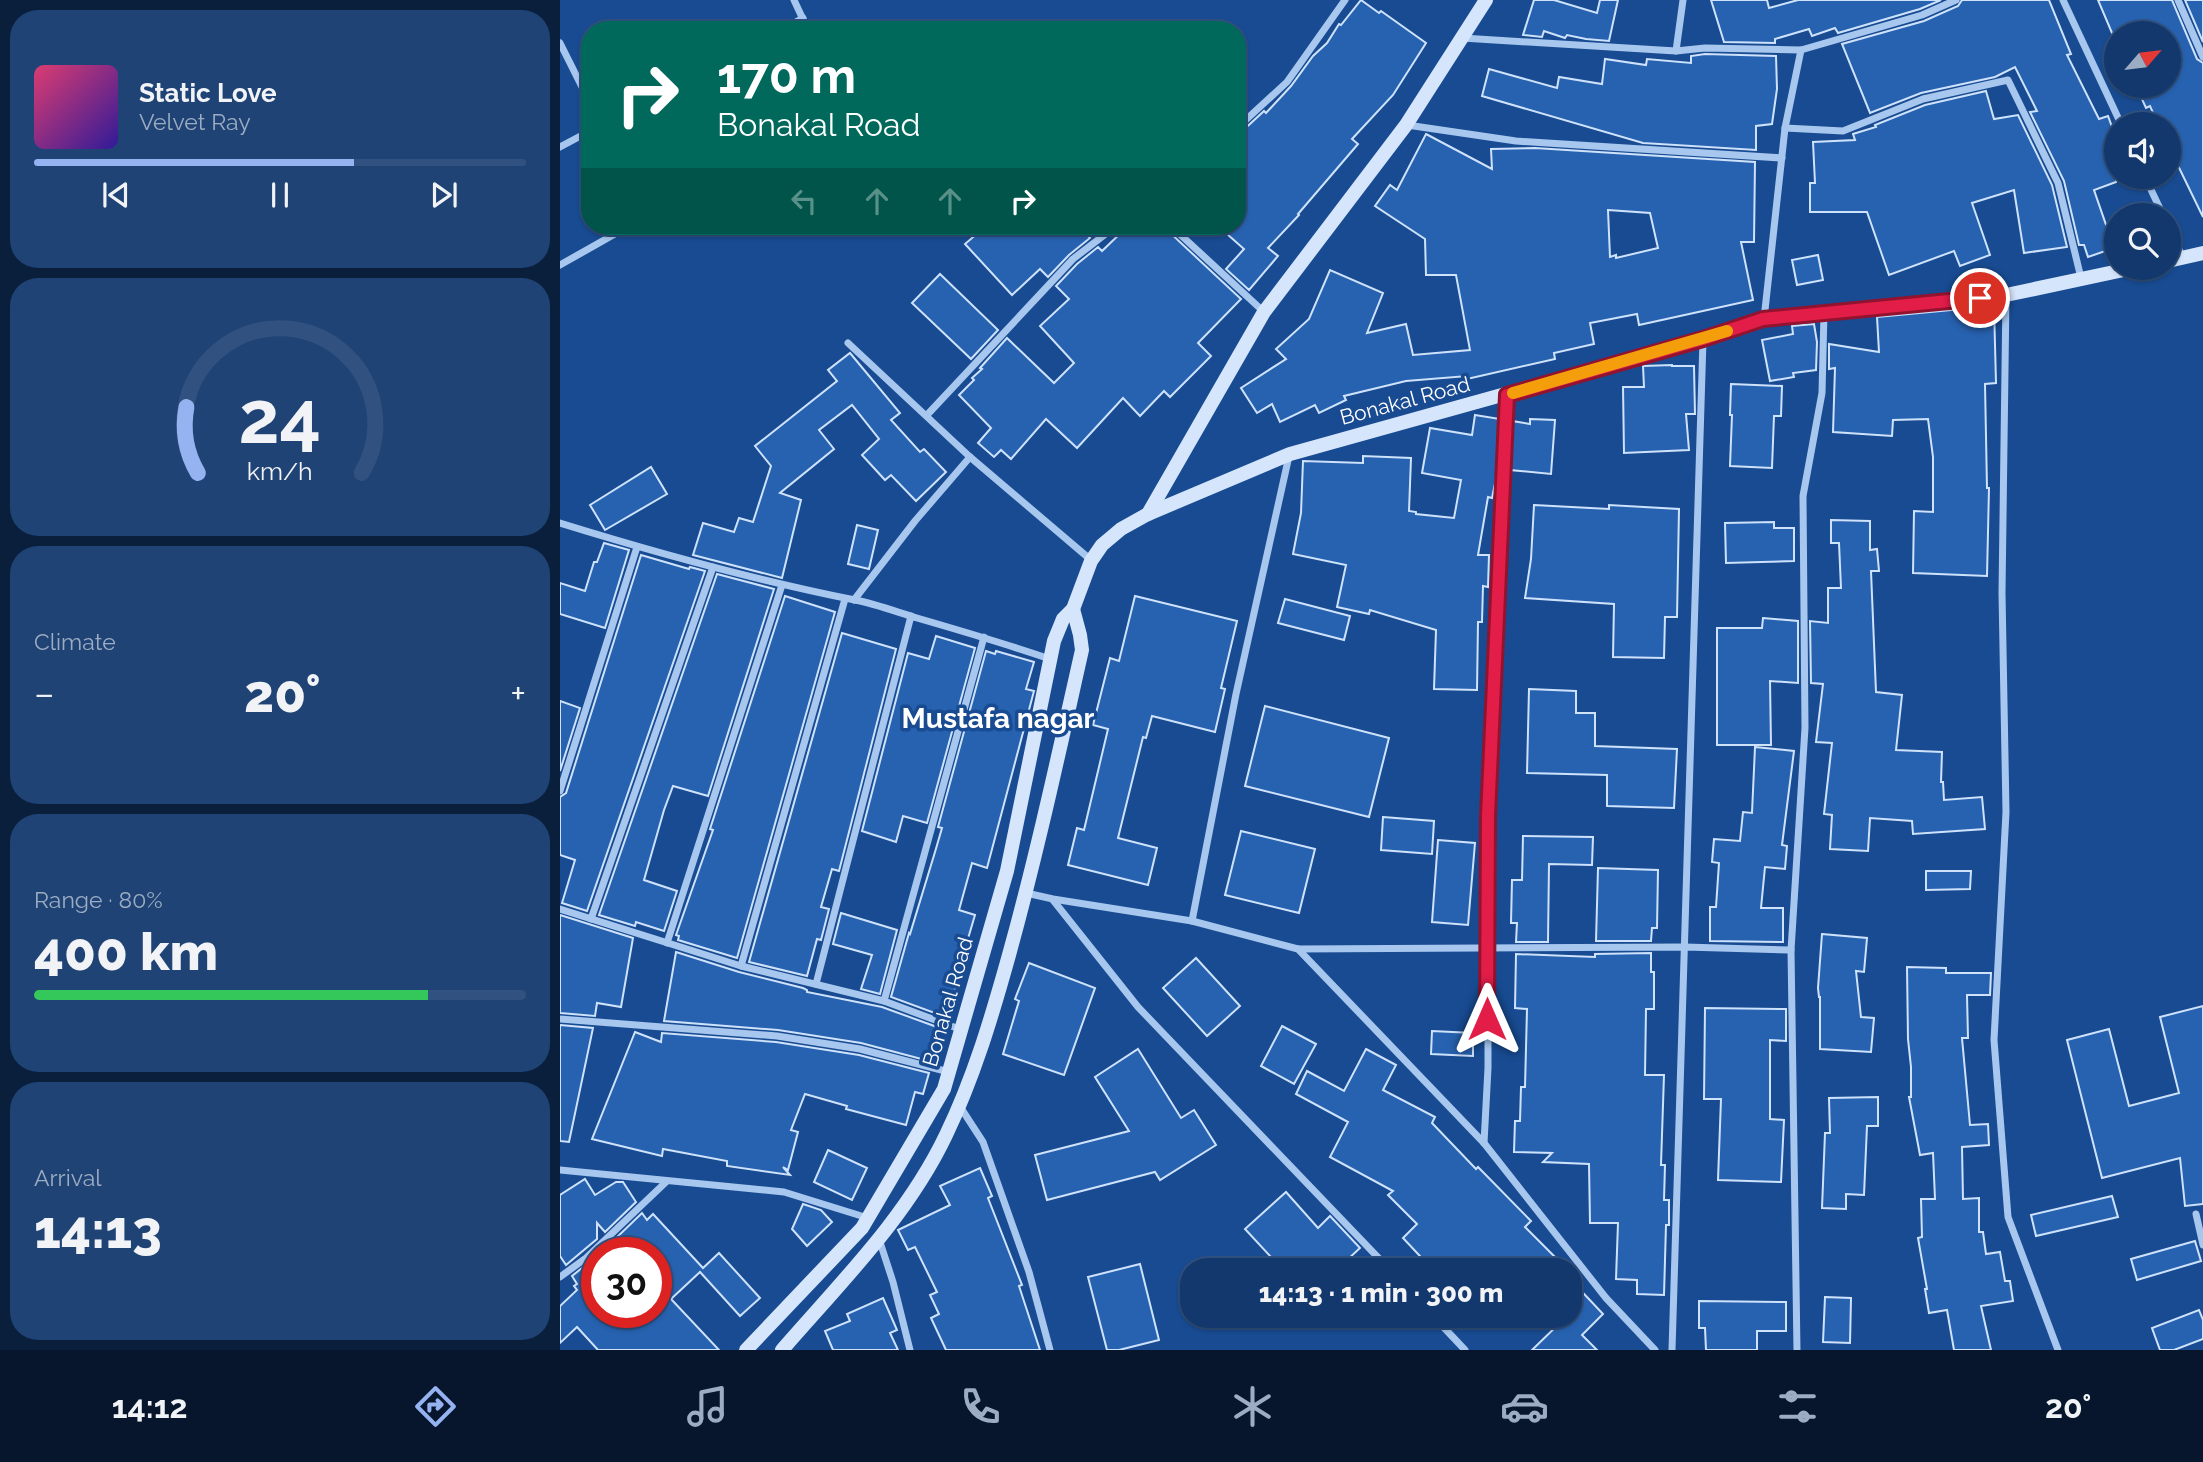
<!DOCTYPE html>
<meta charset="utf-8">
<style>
:root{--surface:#12386d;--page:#1f4375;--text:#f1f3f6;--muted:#9cacc2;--line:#315280;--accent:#95b2f1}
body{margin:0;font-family:Raleway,sans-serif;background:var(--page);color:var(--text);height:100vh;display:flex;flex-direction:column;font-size:26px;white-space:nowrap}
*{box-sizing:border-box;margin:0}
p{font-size:23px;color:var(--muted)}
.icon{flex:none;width:38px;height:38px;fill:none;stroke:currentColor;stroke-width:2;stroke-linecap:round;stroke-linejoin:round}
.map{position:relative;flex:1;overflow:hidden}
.sheet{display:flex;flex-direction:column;gap:10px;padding:10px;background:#0a1f3c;width:560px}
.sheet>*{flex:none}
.top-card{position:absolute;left:21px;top:21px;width:665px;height:214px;border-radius:28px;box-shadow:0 2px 5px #0004,0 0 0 2px var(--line);background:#00695c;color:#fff;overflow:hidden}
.needle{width:46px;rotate:62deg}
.buttons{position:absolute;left:1544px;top:21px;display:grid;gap:14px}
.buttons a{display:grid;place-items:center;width:77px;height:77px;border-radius:50%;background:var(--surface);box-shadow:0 2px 5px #0004,0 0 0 2px var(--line);font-size:35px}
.speed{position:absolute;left:21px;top:1237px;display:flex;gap:14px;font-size:35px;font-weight:700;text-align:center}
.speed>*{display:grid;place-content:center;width:91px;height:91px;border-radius:50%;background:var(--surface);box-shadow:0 2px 5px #0004,0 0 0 2px var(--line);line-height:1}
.speed .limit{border:10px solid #d22;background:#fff;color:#111}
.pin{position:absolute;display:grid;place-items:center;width:60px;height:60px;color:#fff;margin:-30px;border:4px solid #fff;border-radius:50%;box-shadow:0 2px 7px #0007}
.me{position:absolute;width:77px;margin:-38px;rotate:0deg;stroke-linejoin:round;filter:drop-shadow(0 0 5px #0008)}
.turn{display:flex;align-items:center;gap:24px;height:147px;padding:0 21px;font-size:32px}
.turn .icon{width:91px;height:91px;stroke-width:2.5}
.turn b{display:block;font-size:49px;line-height:60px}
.lanes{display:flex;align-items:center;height:66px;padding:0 21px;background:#0003;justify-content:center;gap:35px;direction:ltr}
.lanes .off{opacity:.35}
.big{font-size:52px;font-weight:800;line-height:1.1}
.sheet .tile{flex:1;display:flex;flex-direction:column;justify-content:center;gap:10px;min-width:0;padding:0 24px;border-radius:28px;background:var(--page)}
.sheet .dial{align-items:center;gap:0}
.dial svg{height:182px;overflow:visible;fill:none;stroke:var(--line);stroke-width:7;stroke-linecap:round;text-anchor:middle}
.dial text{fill:var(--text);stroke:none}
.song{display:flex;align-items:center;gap:21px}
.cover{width:84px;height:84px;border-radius:10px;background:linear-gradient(135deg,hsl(340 70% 55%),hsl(250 70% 35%))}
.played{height:7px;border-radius:4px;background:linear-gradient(90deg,var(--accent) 65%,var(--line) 65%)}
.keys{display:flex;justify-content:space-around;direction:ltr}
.heat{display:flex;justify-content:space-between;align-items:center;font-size:38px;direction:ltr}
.charge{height:10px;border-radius:5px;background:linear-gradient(90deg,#34c759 80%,var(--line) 0)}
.trip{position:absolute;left:620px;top:1258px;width:402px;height:70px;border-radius:28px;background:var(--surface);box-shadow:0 2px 5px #0004,0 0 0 2px var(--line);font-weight:800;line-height:70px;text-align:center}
.tabs{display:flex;height:112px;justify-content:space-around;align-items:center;background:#07162c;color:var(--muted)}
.tabs .icon{width:49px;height:49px}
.tabs .current{color:var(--accent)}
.tabs b{font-size:32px;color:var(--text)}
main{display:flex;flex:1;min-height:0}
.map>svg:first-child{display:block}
</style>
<main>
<section class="sheet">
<div class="tile">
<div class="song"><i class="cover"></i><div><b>Static Love</b><p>Velvet Ray</p></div></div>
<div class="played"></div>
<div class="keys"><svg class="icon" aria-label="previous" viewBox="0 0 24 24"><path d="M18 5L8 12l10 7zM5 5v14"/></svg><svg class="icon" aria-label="pause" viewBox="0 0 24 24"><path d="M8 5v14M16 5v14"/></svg><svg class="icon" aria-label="next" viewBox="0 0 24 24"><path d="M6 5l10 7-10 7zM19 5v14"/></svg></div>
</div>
<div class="tile dial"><svg viewBox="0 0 100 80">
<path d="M14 69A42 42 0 1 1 86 69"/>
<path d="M14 69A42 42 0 0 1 9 40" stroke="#95b2f1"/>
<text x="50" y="56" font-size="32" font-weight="700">24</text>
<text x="50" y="72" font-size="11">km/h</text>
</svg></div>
<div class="tile"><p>Climate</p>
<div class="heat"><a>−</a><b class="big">20°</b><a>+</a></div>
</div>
<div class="tile"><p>Range · 80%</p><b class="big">400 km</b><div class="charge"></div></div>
<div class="tile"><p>Arrival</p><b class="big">14:13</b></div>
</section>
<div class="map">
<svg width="1643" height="1350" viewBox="0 0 1643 1350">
<rect width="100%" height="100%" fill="#184b91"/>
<g fill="#2762b0" stroke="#cee2fb" stroke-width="2" fill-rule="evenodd">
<path d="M801,0L819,13L821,11L866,43L833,95L792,139L798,144L738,214L739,215L708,248L718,256L689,290L666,269L684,249L658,226H677V136L704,111L706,113L731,86L753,56L767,43L779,24L781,25Z"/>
<path d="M974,0H994L1037,13L1040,0H1058L1049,41L1026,39L1007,35L1005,38L984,31L982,37L963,35Z"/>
<path d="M1151,0H1207L1209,8L1238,0H1381L1360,9L1278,33L1275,28L1252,36L1249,29L1215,39V43L1164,42Z"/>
<path d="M1402,0H1489L1511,54L1507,55L1539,119L1548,116L1556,138V182L1534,190L1554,248L1528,257L1524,245H1519L1504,181L1470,112L1477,111L1455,67L1435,77L1361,93L1310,113L1282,44L1364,21L1398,6Z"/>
<path d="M1538,0H1612L1637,59L1643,63V217L1608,145V124H1598L1590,106L1586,108L1576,86H1608V33H1552Z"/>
<path d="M1625,0H1643V42Z"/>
<path d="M1145,54L1216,56L1217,89L1212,124L1196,126V150L1083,143L922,96L929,69L997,88L999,77L1042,84L1045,59L1086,65L1087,59L1131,63V56Z"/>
<path d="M1426,91L1434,119L1458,115L1492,185L1507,247L1464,253L1454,190L1412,203L1430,255L1400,266L1394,251L1329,275L1307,212H1250V183H1255L1253,142L1295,140L1293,134L1316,127L1315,125L1365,105Z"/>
<path d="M866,134L932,169L931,149L975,148L1195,162L1194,242H1181L1193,300L1079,325L1077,314L1030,323L1034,344L994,353L995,359L907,379V376L846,381L784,396L786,400L759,413L755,405L720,422L712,404L697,413L681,388L726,359L716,349L749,319L770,270L823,293L807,333L846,324L853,355L910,350L896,275H866L865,239L815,206L830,185L837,190ZM1048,210L1090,213L1098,248L1056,258V255L1050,257Z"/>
<path d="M426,226H519L530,238L509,255L488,277L480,269L452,295L405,244Z"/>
<path d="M568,226H605L607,230L681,299L638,343L651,356L610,397L604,391L580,416L563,398L517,448L486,419L451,459L441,450L434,457L418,443L431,428L399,395L414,380L412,378L422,369L420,368L447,338L494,383L514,363L480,326L509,299L496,286L517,264L538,247L542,251Z"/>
<path d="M1258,255L1263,280L1237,285L1232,260Z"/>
<path d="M380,274L438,330L411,359L352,303Z"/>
<path d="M1434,306L1436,383L1425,384L1427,488H1429L1427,576L1353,573L1354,511L1373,512V457L1368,419L1333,420L1332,436L1273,432L1275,368L1269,369V344L1319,352L1317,317Z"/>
<path d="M1254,324L1257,342L1256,370L1233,373L1234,377L1210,381L1202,340L1233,334L1232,326Z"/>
<path d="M290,353L340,413L331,420L360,452L364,449L386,472L356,501L331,475L325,480L302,455L319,439L292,405L259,430L274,449L220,493L241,500L222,578L133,555L143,523L174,532L179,518L193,522L211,466L195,446L277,381L268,370Z"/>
<path d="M1112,365V366H1134L1135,414H1126L1129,450L1064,453L1063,387H1084L1083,366Z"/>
<path d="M1171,384L1222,386L1221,416H1214L1212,468L1170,466L1172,415H1170Z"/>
<path d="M915,415L940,419L938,469L932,498L928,497L918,555H929L928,587L923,586L922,622H918L917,690L874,689L876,630L810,610L809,614L777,607L786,565L733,554L741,513L743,461L803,463V456L851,458L849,511L856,512V514L894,518L901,480L862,473L870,428L912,435Z"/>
<path d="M970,419L995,420L991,474L950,470L952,421L970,424Z"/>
<path d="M91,467L107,494L45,530L30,505Z"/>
<path d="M974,505L1049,509V505L1119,509L1117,617H1105L1104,658L1053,657L1054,604L965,598L971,559Z"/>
<path d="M1271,520L1310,521V550L1317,549L1319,571H1311L1316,692L1342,695L1336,750L1382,752L1381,782H1383L1384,800L1422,797L1425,829L1353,834L1352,821L1310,818L1308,851L1270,849L1272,815L1264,814L1272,743L1256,742L1263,684L1251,683L1250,621L1268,623V588H1281L1279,543H1271Z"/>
<path d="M1214,522V528H1234V561L1166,563L1165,523Z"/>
<path d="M297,525L318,530L309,569L288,564Z"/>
<path d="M44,543L69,550L45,628L0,614V583L25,591L34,562H37Z"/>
<path d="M81,555L129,569L130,567L145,571L27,911L2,903L15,860L0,855V797L6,793Z"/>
<path d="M157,574L214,589L148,796L113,786L104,810L84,880L117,891L104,931L76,922L75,926L39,915Z"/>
<path d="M225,596L275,612L177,958L118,940L119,936L116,935L153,830L150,829Z"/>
<path d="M575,596L677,621L661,688L665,689L655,732L592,716L586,738L583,737L558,838L597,848L588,885L508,865L517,828L524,830L548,729L533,725L550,658L559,661Z"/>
<path d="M725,599L790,616L784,640L718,623Z"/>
<path d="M1203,618L1238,621V683L1210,681L1211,745H1157V628H1202Z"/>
<path d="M282,633L336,649L279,871L272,869L261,907L269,909L261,940L257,939L247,976L189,962Z"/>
<path d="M376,636L415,648L367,823L343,816L336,842L302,831L348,653L369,659Z"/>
<path d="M426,651L435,654L436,651L474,662L466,689L474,691L427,868L412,863L399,910L415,915L407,942L409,943L390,1007L383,1004L380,1015L331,997L349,933L350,934L375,852L382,828L378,827Z"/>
<path d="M969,689L1016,691V713H1035V746L1117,749L1114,808L1047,806V775L967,773Z"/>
<path d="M0,701L20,708L0,771Z"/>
<path d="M705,706L829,738L809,817L685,786Z"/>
<path d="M1195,747L1234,751L1222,845L1227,846L1225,869L1205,867L1201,908H1223V942L1150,941V907H1156L1159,863L1152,862L1154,839L1180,841L1183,812L1192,813Z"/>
<path d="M823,817L874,821L872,854L821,850Z"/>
<path d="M681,831L755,849L739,913L665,895Z"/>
<path d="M963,836L1033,837L1032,865L989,864L988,942H956L957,923H951L952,880H962Z"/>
<path d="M878,840L915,843L908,925L872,922Z"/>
<path d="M1038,868L1098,870L1097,928H1092L1091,941H1036Z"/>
<path d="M1366,871H1411L1410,889L1366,890Z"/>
<path d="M281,913L337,930L320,994L301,989L312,955L273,944Z"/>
<path d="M0,915L73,938L61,1007L37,1003L35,1016L0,1013Z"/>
<path d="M1262,934L1307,938L1304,972L1296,971L1301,1017L1314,1018L1311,1052L1260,1049V997H1259L1258,988Z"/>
<path d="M116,952L179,972L243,988L247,990V992L322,1007L377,1027L369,1061L301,1043L218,1030L104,1021Z"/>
<path d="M1091,953V972H1094V1009H1086L1085,1075H1104L1101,1165H1105L1104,1200H1109V1225H1106L1104,1295L1077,1294V1280L1056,1279L1058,1223H1030L1029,1164L983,1162L992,1153L954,1152L955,1121H960L961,1087H965L967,1009L955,1008L956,954L1035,957V954Z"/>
<path d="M636,958L680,1006L647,1036L603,988Z"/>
<path d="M469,963L535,988L504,1075L443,1054L459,1001L455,999Z"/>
<path d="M1347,967L1386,968V973H1431L1430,995H1407L1408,1038H1402L1410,1125L1428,1124L1429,1145L1402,1147L1403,1199L1419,1198V1232H1423L1426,1254L1440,1252L1445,1281H1450L1453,1301L1421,1306L1431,1350H1394L1387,1310L1369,1313L1365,1289H1367L1358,1238L1362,1237L1361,1199H1375L1373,1153L1360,1155L1349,1097H1351V1067L1348,1039Z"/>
<path d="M1643,1006V1204L1625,1206L1620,1158L1542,1178L1507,1040L1549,1029L1569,1106L1619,1093L1600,1017Z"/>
<path d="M1145,1008L1226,1009V1041L1210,1040V1119L1224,1120L1221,1182L1158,1180L1161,1099H1144Z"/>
<path d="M0,1025L33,1028L9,1142L0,1141Z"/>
<path d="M722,1026L756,1044L734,1084L701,1066Z"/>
<path d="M872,1031L913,1033V1056L871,1054Z"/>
<path d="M75,1032L101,1042L102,1033L216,1042L299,1055L369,1073L363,1094L355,1092L346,1125L286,1109L287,1106L245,1094L231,1130L238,1132L228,1170L223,1167L230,1175L167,1166V1161L103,1149L102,1156L32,1139Z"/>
<path d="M578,1049L621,1118L634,1110L656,1145L600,1180L595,1172L487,1200L475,1155L569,1131L535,1077Z"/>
<path d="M806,1049L836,1065L823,1090L875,1117L872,1123L916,1169L918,1167L971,1221L965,1227L1008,1270H960L950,1259L938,1270H873L843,1238L857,1224L828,1195L833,1191L770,1157L788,1122L736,1094L747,1071L784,1091Z"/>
<path d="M1318,1097V1126H1307L1304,1195L1286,1194V1209L1262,1208L1265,1133H1270L1269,1098Z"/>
<path d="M268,1150L307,1168L292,1200L254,1182Z"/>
<path d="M420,1168L432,1196L428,1198L462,1285L459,1286L480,1350H386L371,1318L379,1314L370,1295L377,1292L355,1247L348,1250L338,1230L390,1205L380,1186Z"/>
<path d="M25,1179L35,1195L56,1182H63L76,1202L45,1232L37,1223V1239L6,1265L0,1256V1195Z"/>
<path d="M726,1192L758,1228L770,1216L800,1248L786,1261L794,1270H723L685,1229Z"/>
<path d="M1552,1196L1558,1217L1476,1236L1471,1215Z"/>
<path d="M243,1204L261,1210L272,1222L247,1246L232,1229Z"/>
<path d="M82,1213L87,1220L93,1214L143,1268L159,1253L200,1298L180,1316L140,1272L111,1299L159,1350H38L17,1327L0,1343V1306L17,1290L14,1286L17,1284L12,1276L37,1256V1312H96V1253H64L53,1241Z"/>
<path d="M1635,1241L1641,1261L1577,1280L1571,1259Z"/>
<path d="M580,1264L599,1340L559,1350H547L528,1277Z"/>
<path d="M1010,1279L1043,1314L1022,1335L1037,1350H972L1007,1316H1010Z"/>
<path d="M1265,1297L1291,1298L1290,1343L1263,1342Z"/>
<path d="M323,1298L337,1330L330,1333L338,1350H273L265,1331L290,1321L287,1314Z"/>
<path d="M1139,1301L1226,1302V1331H1197V1350H1146L1145,1328H1139Z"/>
<path d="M1639,1310L1643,1320V1339L1614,1350H1600L1592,1328Z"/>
</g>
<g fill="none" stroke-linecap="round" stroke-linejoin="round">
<g stroke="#a7c7ef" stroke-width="7">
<path d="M234,0L248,30"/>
<path d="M1503,0L1561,124"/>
<path d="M1618,0L1643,57"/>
<path d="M221,30L243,18"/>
<path d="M902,38L1116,51L1145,48L1241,50L1362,15L1396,0"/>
<path d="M0,43L30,103"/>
<path d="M1116,51L1123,0"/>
<path d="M847,125L956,141L1222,158"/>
<path d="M677,128L727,82L785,0"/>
<path d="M1225,128L1283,131L1363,99L1448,80L1498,183L1521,278"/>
<path d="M0,147L30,131"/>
<path d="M1585,177L1603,215"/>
<path d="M611,226L704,312"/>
<path d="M1608,226L1623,258"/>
<path d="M0,265L69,226"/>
<path d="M1446,295L1442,593L1446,812L1434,1040L1448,1217L1498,1350"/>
<path d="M1204,319L1225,128L1241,50"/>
<path d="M288,343L410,457L531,560"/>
<path d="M367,415L513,259L556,226"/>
<path d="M0,523C97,553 195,580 295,600C316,604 337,612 357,618C402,631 446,644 490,659"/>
<path d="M294,600L355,521L410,457"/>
<path d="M0,791L77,547"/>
<path d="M466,893L493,899L632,921L738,949L924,1143L1046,1298L1095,1350"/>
<path d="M493,900L578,1007L830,1270"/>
<path d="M0,909L181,966L324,1001L402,1030"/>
<path d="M31,919L153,567"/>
<path d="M632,921L676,694L729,456"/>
<path d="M107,943L222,585"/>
<path d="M738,949L1125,947L1231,950"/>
<path d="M181,966L285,599"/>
<path d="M256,984L351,616"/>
<path d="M324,1001L424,637"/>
<path d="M0,1019L217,1036L300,1049L389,1072"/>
<path d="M399,1105L423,1142L469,1272L490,1350"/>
<path d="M924,1143L928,1068V815L947,395"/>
<path d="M0,1170L224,1192L308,1218"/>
<path d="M1636,1214L1643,1245"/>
<path d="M319,1239L333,1282L350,1350"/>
<path d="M0,1277L26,1258L106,1182"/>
<path d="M873,1316L905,1350"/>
<path d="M1112,1350L1143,340"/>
<path d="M1237,1350L1231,950L1245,728L1243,496L1262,393L1264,313"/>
</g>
<g stroke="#d5e5fb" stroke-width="14">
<path d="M1608,261L1643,253"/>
<path d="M588,514L704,312L846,125L926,0"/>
<path d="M186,1350L302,1228L384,1089L447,871L494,641L503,619L513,609L531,561L542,545L561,529L588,514L730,454L1143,339L1204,319L1446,295L1573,268"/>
<path d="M222,1350C281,1282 347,1217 386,1135C414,1077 432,1016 449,955C477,854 499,752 522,650L520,635L513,609"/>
</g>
</g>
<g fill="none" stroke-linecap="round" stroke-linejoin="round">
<defs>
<path id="route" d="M927,1019L928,816L947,395L1143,339L1203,319L1420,298"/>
</defs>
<use href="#route" stroke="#92132f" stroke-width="18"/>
<use href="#route" stroke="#e11d48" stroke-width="12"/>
<path stroke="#f59e0b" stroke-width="12" d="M953,393L1167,331"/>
</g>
<g text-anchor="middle" stroke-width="7" stroke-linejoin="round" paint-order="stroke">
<g font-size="21" fill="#fff" stroke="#184b91">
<text transform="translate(845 401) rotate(-15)" y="7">Bonakal Road</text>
<text transform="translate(388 1002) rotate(-74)" y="7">Bonakal Road</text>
</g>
<g font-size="28" font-weight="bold" fill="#fff" stroke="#184b91">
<text x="438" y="728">Mustafa nagar</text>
</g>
</g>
</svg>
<div class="buttons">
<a><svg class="needle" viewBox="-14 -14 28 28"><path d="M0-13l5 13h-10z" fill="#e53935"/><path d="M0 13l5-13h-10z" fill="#9cacc2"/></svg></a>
<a><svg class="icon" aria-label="sound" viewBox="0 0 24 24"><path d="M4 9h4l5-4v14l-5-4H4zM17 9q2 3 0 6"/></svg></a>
<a><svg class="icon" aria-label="search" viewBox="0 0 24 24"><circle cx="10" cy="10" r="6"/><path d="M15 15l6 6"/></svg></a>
</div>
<div class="speed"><div class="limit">30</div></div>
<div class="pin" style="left:1420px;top:298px;background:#d93025"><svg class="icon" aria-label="arrive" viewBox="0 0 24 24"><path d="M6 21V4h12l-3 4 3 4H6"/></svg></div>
<svg class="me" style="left:927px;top:1019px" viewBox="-20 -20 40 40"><path d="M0-17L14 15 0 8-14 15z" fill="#e11d48" stroke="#fff" stroke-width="4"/></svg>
<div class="trip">14:13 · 1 min · 300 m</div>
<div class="top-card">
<div class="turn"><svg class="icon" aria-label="right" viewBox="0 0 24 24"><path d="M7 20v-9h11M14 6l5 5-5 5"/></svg><div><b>170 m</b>Bonakal Road</div></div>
<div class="lanes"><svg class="icon off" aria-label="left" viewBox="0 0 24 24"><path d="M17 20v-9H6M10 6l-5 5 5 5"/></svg><svg class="icon off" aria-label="ahead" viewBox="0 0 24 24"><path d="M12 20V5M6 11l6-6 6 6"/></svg><svg class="icon off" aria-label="ahead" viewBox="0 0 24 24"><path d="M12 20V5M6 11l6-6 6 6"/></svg><svg class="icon" aria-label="right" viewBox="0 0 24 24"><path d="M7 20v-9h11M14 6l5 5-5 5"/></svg></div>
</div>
</div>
</main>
<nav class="tabs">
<b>14:12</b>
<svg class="icon current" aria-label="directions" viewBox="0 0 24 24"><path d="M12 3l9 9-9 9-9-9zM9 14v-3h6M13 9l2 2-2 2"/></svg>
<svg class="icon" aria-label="music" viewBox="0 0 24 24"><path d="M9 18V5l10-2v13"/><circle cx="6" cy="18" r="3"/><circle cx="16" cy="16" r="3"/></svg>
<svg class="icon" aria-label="phone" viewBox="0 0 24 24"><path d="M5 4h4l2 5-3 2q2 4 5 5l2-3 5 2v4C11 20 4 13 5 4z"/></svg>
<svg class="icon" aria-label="climate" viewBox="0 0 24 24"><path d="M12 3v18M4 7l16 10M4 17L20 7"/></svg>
<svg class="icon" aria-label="car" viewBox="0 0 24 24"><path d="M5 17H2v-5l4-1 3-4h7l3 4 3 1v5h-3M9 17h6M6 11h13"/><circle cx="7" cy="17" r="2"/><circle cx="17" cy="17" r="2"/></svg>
<svg class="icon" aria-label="filters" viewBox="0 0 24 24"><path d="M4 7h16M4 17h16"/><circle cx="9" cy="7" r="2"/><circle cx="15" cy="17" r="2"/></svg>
<b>20°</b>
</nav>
